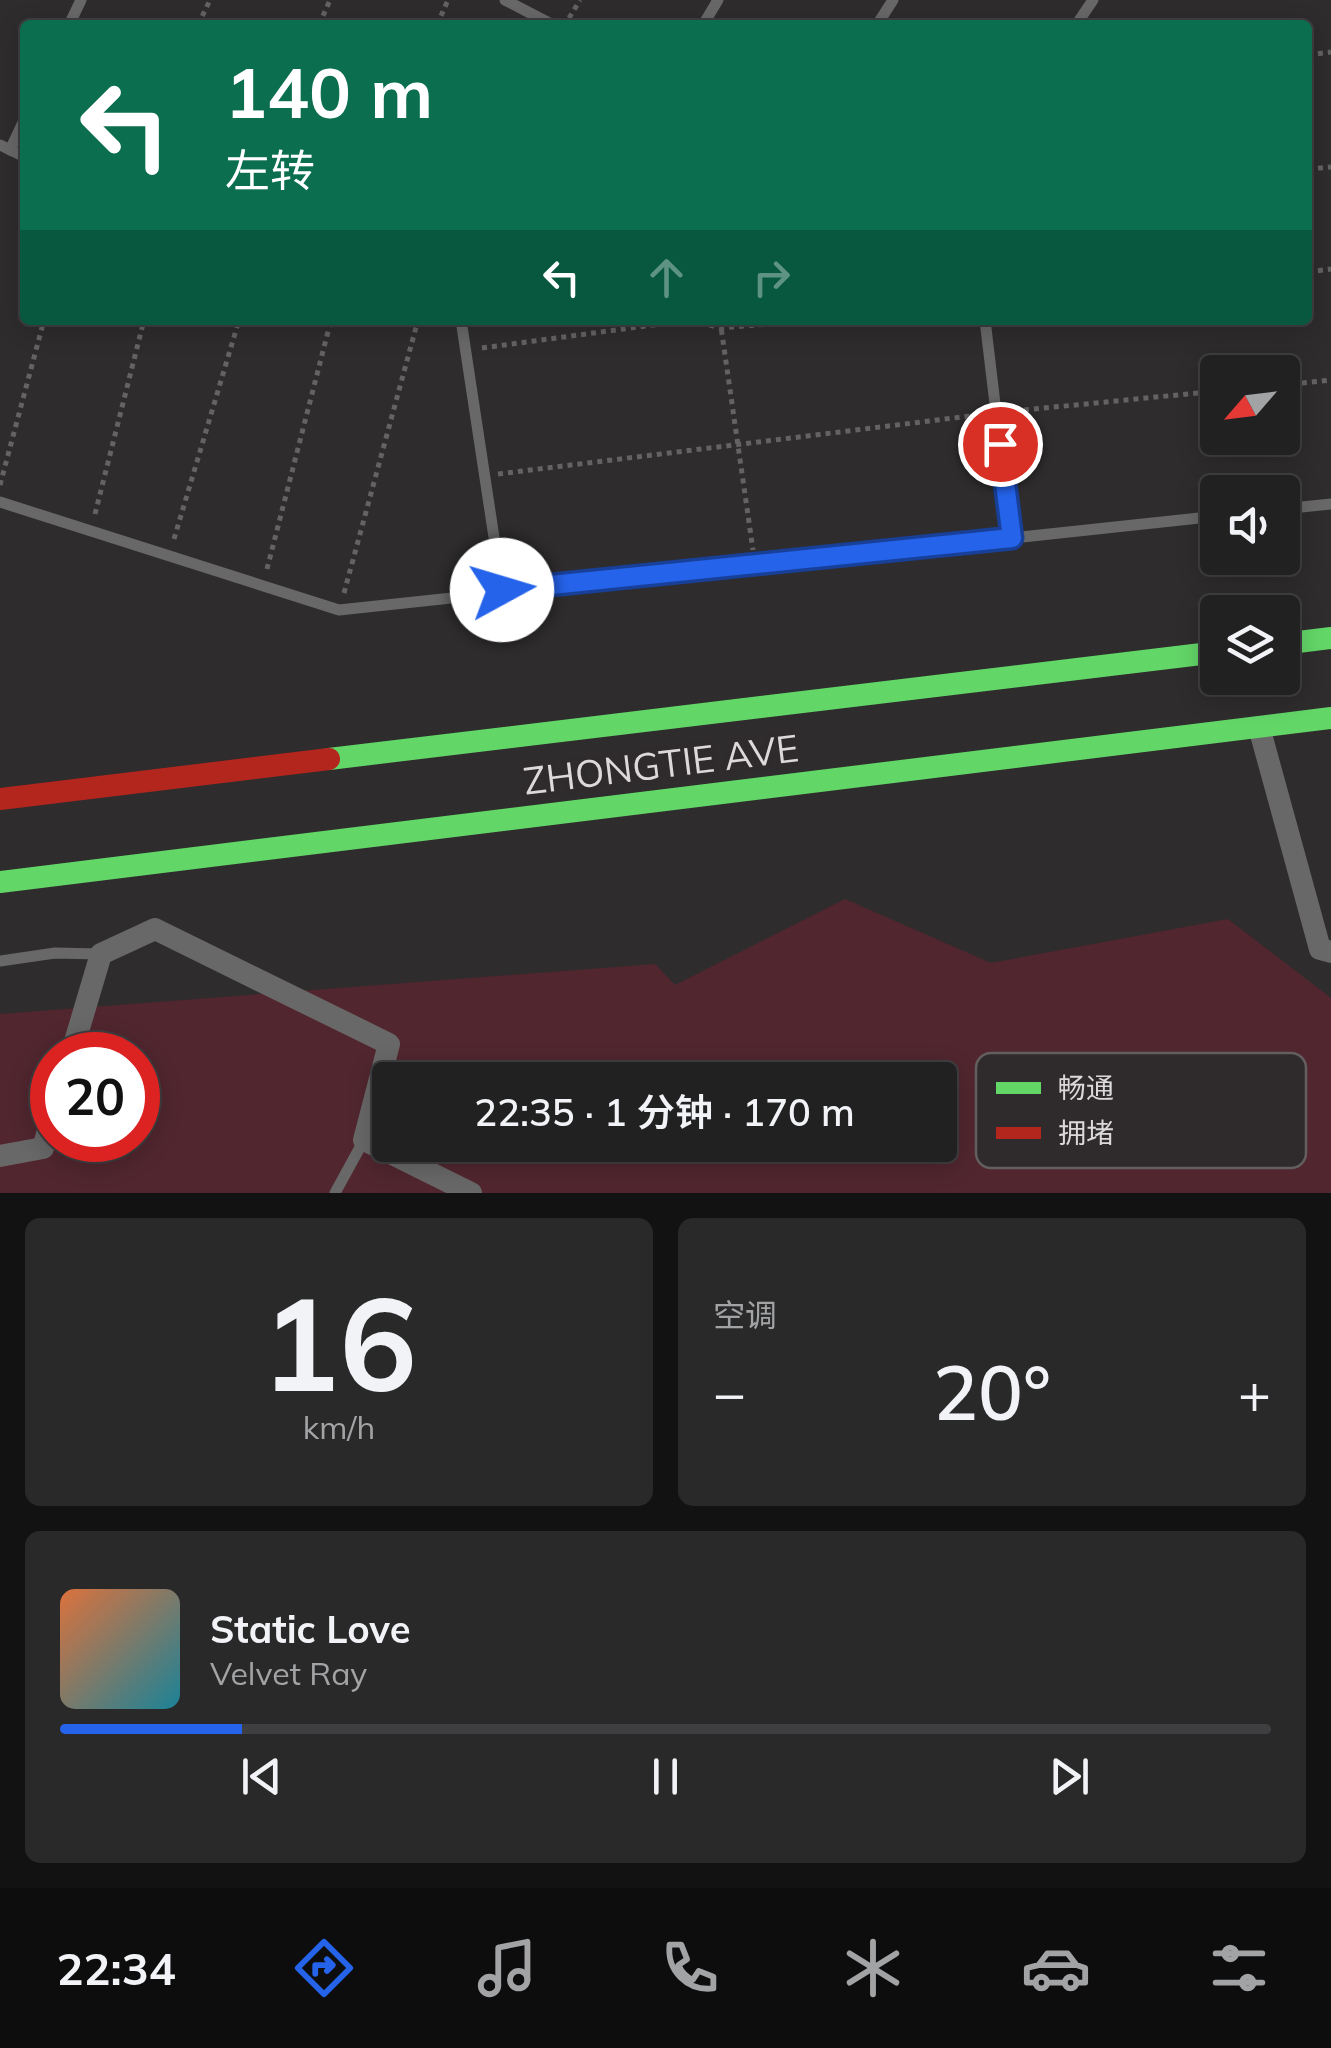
<!DOCTYPE html>
<html lang="zh">
<meta charset="utf-8">
<style>
:root{--surface:#222122;--page:#2a292a;--text:#f1f3f6;--muted:#a2a3a5;--line:#3f3e40;--accent:#2563eb}
body{margin:0;font-family:Mulish,"Noto Sans SC",sans-serif;background:var(--page);color:var(--text);height:100vh;display:flex;flex-direction:column;font-size:38px;white-space:nowrap}
*{box-sizing:border-box;margin:0}
p{font-size:32px;color:var(--muted)}
.icon{flex:none;width:55px;height:55px;fill:none;stroke:currentColor;stroke-width:2;stroke-linecap:round;stroke-linejoin:round}
.map{position:relative;height:1193px;overflow:hidden}
.sheet{display:flex;flex-direction:column;gap:25px;padding:25px;background:#131213;flex:1}
.sheet>*{flex:none}
.top-card{position:absolute;left:20px;top:20px;width:1292px;height:305px;border-radius:10px;box-shadow:0 5px 25px #0003,0 0 0 2px var(--line);background:#0b6e4f;color:#fff;overflow:hidden}
.needle{width:65px;rotate:242deg}
.controls{position:absolute;left:1200px;top:355px;display:grid;gap:20px}
.controls a{display:grid;place-items:center;width:100px;height:100px;border-radius:10px;background:var(--surface);box-shadow:0 5px 25px #0003,0 0 0 2px var(--line);font-size:50px}
.speed{position:absolute;left:30px;top:1032px;display:flex;gap:20px;font-size:50px;font-weight:700;text-align:center}
.speed>*{display:grid;place-content:center;width:130px;height:130px;border-radius:50%;background:var(--surface);box-shadow:0 5px 25px #0003,0 0 0 2px var(--line);line-height:1}
.speed .limit{border:15px solid #d22;background:#fff;color:#111}
.pin{position:absolute;display:grid;place-items:center;width:85px;height:85px;color:#fff;margin:-42px;border:5px solid #fff;border-radius:50%;box-shadow:0 2px 10px #0007}
.me{position:absolute;width:110px;margin:-55px;rotate:84deg;stroke-linejoin:round;filter:drop-shadow(0 0 8px #0008)}
.turn{display:flex;align-items:center;gap:35px;height:210px;padding:0 40px;font-size:45px}
.turn .icon{width:130px;height:130px;stroke-width:2.5}
.turn b{display:block;font-size:70px;line-height:85px}
.lanes{display:flex;align-items:center;height:95px;padding:0 40px;background:#0003;justify-content:center;gap:50px;direction:ltr}
.lanes .off{opacity:.35}
.big{font-size:75px;font-weight:600;line-height:1.1}
.sheet .card{flex:1;display:flex;flex-direction:column;justify-content:center;gap:15px;min-width:0;padding:0 35px;border-radius:15px;background:var(--page)}
.sheet .dial{align-items:center;gap:0}
.dial b{font-size:130px;line-height:1}
.song{display:flex;align-items:center;gap:30px}
.cover{width:120px;height:120px;border-radius:15px;background:linear-gradient(135deg,hsl(20 70% 55%),hsl(190 70% 35%))}
.played{height:10px;border-radius:5px;background:linear-gradient(90deg,var(--accent) 15%,var(--line) 15%)}
.keys{display:flex;justify-content:space-around;direction:ltr}
.heat{display:flex;justify-content:space-between;align-items:center;font-size:55px;direction:ltr}
.sheet .tiles{flex:1;display:grid;gap:25px;grid-template-columns:1fr 1fr}
.card:last-child{grid-column:span 2}
.trip{position:absolute;left:372px;top:1062px;width:585px;height:100px;border-radius:10px;background:var(--surface);box-shadow:0 5px 25px #0003,0 0 0 2px var(--line);font-weight:600;line-height:100px;text-align:center}
.tabs{display:flex;height:160px;justify-content:space-around;align-items:center;background:#0e0d0e;color:var(--muted)}
.tabs .icon{width:70px;height:70px}
.tabs .on{color:var(--accent)}
.tabs b{font-size:45px;color:var(--text)}
.map>svg:first-child{display:block}
</style>
<div class="map">
<svg width="1331" height="1193" viewBox="0 0 1331 1193">
<rect width="100%" height="100%" fill="#2e2c2d"/>
<path fill="#51262f" fill-rule="evenodd" d="M845,899L991,963L1228,919L1331,998V1193H0V1014L655,964L675,985ZM52,1055H138V1140H52ZM390,1080H940V1145H390Z"/>
<g fill="none" stroke-linecap="round" stroke-linejoin="round">
<g stroke="#646363" stroke-width="5" stroke-dasharray="5 5" stroke-linecap="butt">
<path d="M569,18L580,0"/>
<path d="M198,25L210,0"/>
<path d="M319,25L330,0"/>
<path d="M437,25L448,0"/>
<path d="M1308,55L1331,52"/>
<path d="M1308,169L1331,167"/>
<path d="M1308,272L1331,269"/>
<path d="M720,320L753,550"/>
<path d="M482,348L690,320L721,328L816,320"/>
<path d="M1282,385L1331,380"/>
<path d="M1014,411L1218,391"/>
<path d="M498,474L978,415"/>
<path d="M0,485L44,320"/>
<path d="M95,514L144,320"/>
<path d="M174,539L239,320"/>
<path d="M267,569L331,320"/>
<path d="M344,593L418,320"/>
</g>
<g stroke="#696868" stroke-width="11">
<path d="M505,0L553,25"/>
<path d="M69,25L81,0"/>
<path d="M703,25L718,0"/>
<path d="M877,25L893,0"/>
<path d="M1076,25L1093,0"/>
<path d="M0,145L25,157"/>
<path d="M10,150L25,118"/>
<path d="M461,320L502,590"/>
<path d="M985,320L1011,538"/>
<path d="M0,502L339,610L1218,516"/>
<path d="M1282,509L1331,504"/>
<path d="M0,961L55,953L100,954"/>
<path d="M335,1193L364,1140"/>
</g>
<g stroke="#696868" stroke-width="22">
<path d="M1259,727L1320,949L1331,952"/>
<path d="M71,1055L101,954L155,929L389,1044L364,1140L471,1193"/>
<path d="M0,1156L43,1148L52,1117"/>
</g>
<g stroke="#63d668" stroke-width="22">
<path d="M1282,644L1331,638"/>
<path d="M329,759L1218,652"/>
<path d="M0,882L1331,718"/>
</g>
<path stroke="#b3261e" stroke-width="22" d="M0,799L329,759"/>
</g>
<g fill="none" stroke-linecap="round" stroke-linejoin="round">
<defs>
<path id="route" d="M502,590L1012,538L1000,444"/>
</defs>
<use href="#route" stroke="#184099" stroke-width="25"/>
<use href="#route" stroke="#2563eb" stroke-width="18"/>
</g>
<g text-anchor="middle" stroke-width="10" stroke-linejoin="round" paint-order="stroke">
<g font-size="38" fill="#dbd9d9" stroke="#2f2b2c">
<text transform="translate(661 765) rotate(-7)" y="13">ZHONGTIE AVE</text>
</g>
</g>
<rect x="976" y="1053" width="330" height="115" rx="15" fill="#2f2b2c" stroke="#635f60" stroke-width="2.5"/>
<rect x="996" y="1082" width="45" height="12" fill="#63d668"/>
<rect x="996" y="1127" width="45" height="12" fill="#b3261e"/>
<g font-size="28" fill="#dbd9d9">
<text x="1058" y="1098">畅通</text>
<text x="1058" y="1143">拥堵</text>
</g>
</svg>
<div class="controls">
<a><svg class="needle" viewBox="-14 -14 28 28"><path d="M0-13l5 13h-10z" fill="#e53935"/><path d="M0 13l5-13h-10z" fill="#a2a3a5"/></svg></a>
<a><svg class="icon" aria-label="sound" viewBox="0 0 24 24"><path d="M4 9h4l5-4v14l-5-4H4zM17 9q2 3 0 6"/></svg></a>
<a><svg class="icon" aria-label="layers" viewBox="0 0 24 24"><path d="M12 4l9 5-9 5-9-5zM3 14l9 5 9-5"/></svg></a>
</div>
<div class="speed"><div class="limit">20</div></div>
<div class="pin" style="left:1000px;top:444px;background:#d93025"><svg class="icon" aria-label="arrive" viewBox="0 0 24 24"><path d="M6 21V4h12l-3 4 3 4H6"/></svg></div>
<svg class="me" style="left:502px;top:590px" viewBox="-20 -20 40 40"><circle r="19" fill="#fff"/><path d="M0-13L10 11 0 6-10 11z" fill="#2563eb"/></svg>
<div class="trip">22:35 · 1 分钟 · 170 m</div>
<div class="top-card">
<div class="turn"><svg class="icon" aria-label="left" viewBox="0 0 24 24"><path d="M17 20v-9H6M10 6l-5 5 5 5"/></svg><div><b>140 m</b>左转</div></div>
<div class="lanes"><svg class="icon" aria-label="left" viewBox="0 0 24 24"><path d="M17 20v-9H6M10 6l-5 5 5 5"/></svg><svg class="icon off" aria-label="ahead" viewBox="0 0 24 24"><path d="M12 20V5M6 11l6-6 6 6"/></svg><svg class="icon off" aria-label="right" viewBox="0 0 24 24"><path d="M7 20v-9h11M14 6l5 5-5 5"/></svg></div>
</div>
</div>
<section class="sheet">
<div class="tiles">
<div class="card dial"><b>16</b><p>km/h</p></div>
<div class="card"><p>空调</p>
<div class="heat"><a>−</a><b class="big">20°</b><a>+</a></div>
</div>
<div class="card">
<div class="song"><i class="cover"></i><div><b>Static Love</b><p>Velvet Ray</p></div></div>
<div class="played"></div>
<div class="keys"><svg class="icon" aria-label="previous" viewBox="0 0 24 24"><path d="M18 5L8 12l10 7zM5 5v14"/></svg><svg class="icon" aria-label="pause" viewBox="0 0 24 24"><path d="M8 5v14M16 5v14"/></svg><svg class="icon" aria-label="next" viewBox="0 0 24 24"><path d="M6 5l10 7-10 7zM19 5v14"/></svg></div>
</div>
</div>
</section>
<nav class="tabs">
<b>22:34</b>
<svg class="icon on" aria-label="directions" viewBox="0 0 24 24"><path d="M12 3l9 9-9 9-9-9zM9 14v-3h6M13 9l2 2-2 2"/></svg>
<svg class="icon" aria-label="music" viewBox="0 0 24 24"><path d="M9 18V5l10-2v13"/><circle cx="6" cy="18" r="3"/><circle cx="16" cy="16" r="3"/></svg>
<svg class="icon" aria-label="phone" viewBox="0 0 24 24"><path d="M5 4h4l2 5-3 2q2 4 5 5l2-3 5 2v4C11 20 4 13 5 4z"/></svg>
<svg class="icon" aria-label="climate" viewBox="0 0 24 24"><path d="M12 3v18M4 7l16 10M4 17L20 7"/></svg>
<svg class="icon" aria-label="car" viewBox="0 0 24 24"><path d="M5 17H2v-5l4-1 3-4h7l3 4 3 1v5h-3M9 17h6M6 11h13"/><circle cx="7" cy="17" r="2"/><circle cx="17" cy="17" r="2"/></svg>
<svg class="icon" aria-label="filters" viewBox="0 0 24 24"><path d="M4 7h16M4 17h16"/><circle cx="9" cy="7" r="2"/><circle cx="15" cy="17" r="2"/></svg>
</nav>
